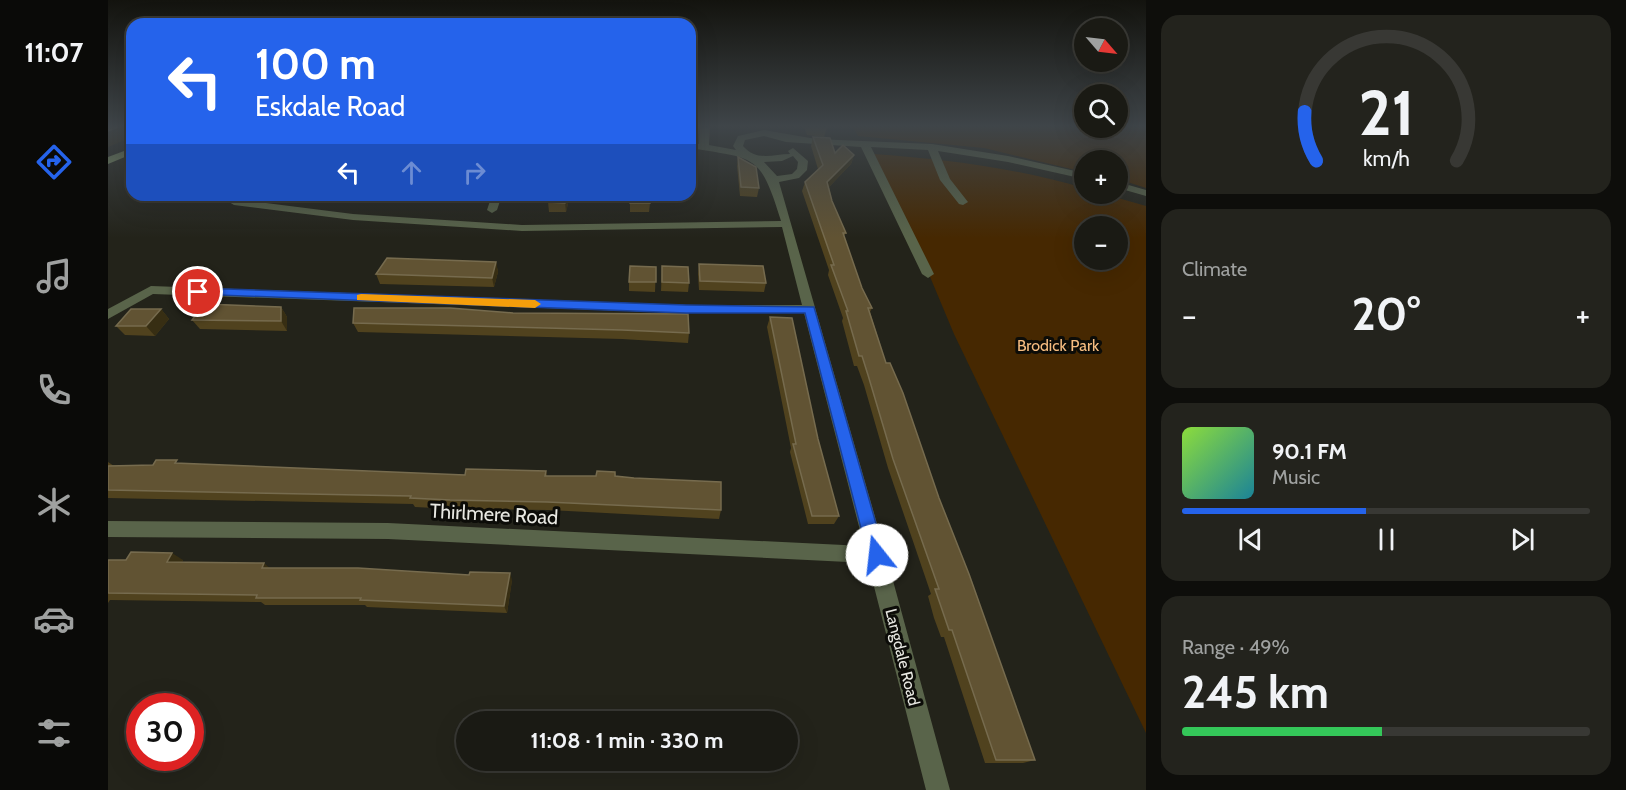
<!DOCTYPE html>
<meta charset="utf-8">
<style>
:root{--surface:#1a1a14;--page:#23231d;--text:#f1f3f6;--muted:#9fa1a0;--line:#383834;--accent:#2563eb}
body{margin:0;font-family:Cabin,sans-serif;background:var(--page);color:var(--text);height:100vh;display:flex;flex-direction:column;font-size:22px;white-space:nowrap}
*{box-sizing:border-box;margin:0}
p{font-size:20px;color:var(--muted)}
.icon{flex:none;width:33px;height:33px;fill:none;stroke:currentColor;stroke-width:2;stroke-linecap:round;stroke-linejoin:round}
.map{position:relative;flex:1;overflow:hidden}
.details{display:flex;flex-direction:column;gap:15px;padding:15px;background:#0e0e0b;width:480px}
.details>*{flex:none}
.banner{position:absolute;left:18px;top:18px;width:570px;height:183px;border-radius:18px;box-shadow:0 6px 24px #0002,0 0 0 2px var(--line);background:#2563eb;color:#fff;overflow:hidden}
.needle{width:39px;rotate:118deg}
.buttons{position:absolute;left:966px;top:18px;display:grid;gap:12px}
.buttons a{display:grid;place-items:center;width:54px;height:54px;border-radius:50%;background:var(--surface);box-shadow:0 6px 24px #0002,0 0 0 2px var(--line);font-size:30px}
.speed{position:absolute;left:18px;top:693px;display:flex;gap:12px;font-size:30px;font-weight:700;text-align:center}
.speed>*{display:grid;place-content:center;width:78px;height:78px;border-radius:50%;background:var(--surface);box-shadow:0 6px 24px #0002,0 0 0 2px var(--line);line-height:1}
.speed .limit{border:9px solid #d22;background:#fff;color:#111}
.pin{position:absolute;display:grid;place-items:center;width:51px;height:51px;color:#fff;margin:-26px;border:3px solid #fff;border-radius:50%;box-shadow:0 2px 6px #0007}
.me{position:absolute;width:66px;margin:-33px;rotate:344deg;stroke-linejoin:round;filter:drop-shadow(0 0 4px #0008)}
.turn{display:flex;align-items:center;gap:21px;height:126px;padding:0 30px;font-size:27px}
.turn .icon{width:78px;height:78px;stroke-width:2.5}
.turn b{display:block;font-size:42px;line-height:51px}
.lanes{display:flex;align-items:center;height:57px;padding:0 30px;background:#0003;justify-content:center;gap:30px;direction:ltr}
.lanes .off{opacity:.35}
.big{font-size:45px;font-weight:700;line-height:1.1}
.details .tile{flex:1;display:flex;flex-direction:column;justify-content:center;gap:9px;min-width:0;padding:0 21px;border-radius:18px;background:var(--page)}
.details .dial{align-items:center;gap:0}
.dial svg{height:156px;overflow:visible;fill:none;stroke:var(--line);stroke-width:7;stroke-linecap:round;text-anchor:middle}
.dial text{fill:var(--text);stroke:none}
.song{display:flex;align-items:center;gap:18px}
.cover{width:72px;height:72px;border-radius:9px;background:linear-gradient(135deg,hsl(90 70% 55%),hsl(190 70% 35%))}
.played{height:6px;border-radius:3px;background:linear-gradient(90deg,var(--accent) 45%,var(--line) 45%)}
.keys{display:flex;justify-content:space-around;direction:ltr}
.heat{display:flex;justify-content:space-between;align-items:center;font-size:33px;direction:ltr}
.charge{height:9px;border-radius:4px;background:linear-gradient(90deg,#34c759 49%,var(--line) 0)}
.trip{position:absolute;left:348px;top:711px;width:342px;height:60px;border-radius:30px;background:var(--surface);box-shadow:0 6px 24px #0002,0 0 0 2px var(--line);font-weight:700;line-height:60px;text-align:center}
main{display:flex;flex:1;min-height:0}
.tabs{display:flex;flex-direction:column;width:108px;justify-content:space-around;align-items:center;background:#0a0a08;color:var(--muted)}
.tabs .icon{width:42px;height:42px}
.tabs .active{color:var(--accent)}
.tabs b{font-size:27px;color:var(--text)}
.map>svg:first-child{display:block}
</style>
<main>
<nav class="tabs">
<b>11:07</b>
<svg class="icon active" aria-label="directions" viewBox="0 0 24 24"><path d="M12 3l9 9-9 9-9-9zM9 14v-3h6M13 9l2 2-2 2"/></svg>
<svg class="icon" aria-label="music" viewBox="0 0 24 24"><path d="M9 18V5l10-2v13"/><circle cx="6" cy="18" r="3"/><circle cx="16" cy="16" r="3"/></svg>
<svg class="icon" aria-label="phone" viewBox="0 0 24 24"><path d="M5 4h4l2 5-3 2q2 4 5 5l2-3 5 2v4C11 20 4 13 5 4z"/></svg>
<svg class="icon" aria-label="climate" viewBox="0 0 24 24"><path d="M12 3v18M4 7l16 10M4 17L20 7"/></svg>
<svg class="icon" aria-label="car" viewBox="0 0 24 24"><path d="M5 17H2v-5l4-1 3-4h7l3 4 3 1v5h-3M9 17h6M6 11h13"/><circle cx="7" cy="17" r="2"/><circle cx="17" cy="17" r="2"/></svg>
<svg class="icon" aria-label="filters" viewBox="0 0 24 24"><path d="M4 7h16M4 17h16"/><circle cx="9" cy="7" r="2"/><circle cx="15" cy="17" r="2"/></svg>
</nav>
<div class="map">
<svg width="1038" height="790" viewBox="0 0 1038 790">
<rect width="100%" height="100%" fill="#23231a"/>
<g fill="#462801" fill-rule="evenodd">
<path d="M745,127H1038V188L1010,179V160H976V172L876,148L750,136Z"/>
<path d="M765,154C837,159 908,168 976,188V194H996L1038,206V733L846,334L802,229ZM976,226H1010V260H976Z"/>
</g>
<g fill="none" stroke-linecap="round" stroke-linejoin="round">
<g fill="#59644a" fill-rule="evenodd">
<path d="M3,127L24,130V136L4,129Z"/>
<path d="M592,127H602L601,145L628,150L625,146L630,136L656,130L708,139L824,144L900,156L976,173V179L900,162L830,151L842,179L860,202L855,205L851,204L832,180L820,150L763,147L826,274L820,278L814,274L753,147L678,142L656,136L637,140L635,146C649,162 665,154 682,154L680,151L685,148L700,161L699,170L691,178L671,182L778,555L842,790H818L760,563L280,539L0,537V521L280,523L756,546L696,313H578L45,294L0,319V309L43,286L578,305H694L674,227L414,231L245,220L126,205L121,202L126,199L245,214L414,225L673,221C652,153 648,159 582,148V142L591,144ZM685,156L690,162L689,169L684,174L669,176L656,162L674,161Z"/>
<path d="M1010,182L1038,190V196L1010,188Z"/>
<path d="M384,195H394L389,210L384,213L379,210Z"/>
<path d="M507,195H564V196L559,199L512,198Z"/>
</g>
<path fill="#8fa76f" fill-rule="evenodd" d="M24,148V154L0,164V157Z"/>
</g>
<g fill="#50421e">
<path d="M696,127H718L719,128L716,137L699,135Z"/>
<path d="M705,137L727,153L746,155L743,164L721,187L724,201L738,233L736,236L754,288L764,308L762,312L778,363L831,498L927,760L915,763H877L836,637H833L826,618L820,596L823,594L780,468L756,385L749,366H746L734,321L735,318L720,275L721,270L694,191L697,182L710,169L703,146Z"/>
<path d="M630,157L651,188L649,197L632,196L629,166Z"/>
<path d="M462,195L458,212H441L440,202Z"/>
<path d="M522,203H542L541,212H522Z"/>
<path d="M388,262L390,272L386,287L272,284L268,274Z"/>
<path d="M591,264L658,283L656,292L591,290L590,274Z"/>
<path d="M554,266L581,283L580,292L553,291Z"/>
<path d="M548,267L547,292L521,291V282Z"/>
<path d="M173,307L179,317V331L92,329L84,320Z"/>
<path d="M246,308L581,333L580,343L514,339L250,332L245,323Z"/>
<path d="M53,309L61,319L47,336L17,335L8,326Z"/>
<path d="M662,317L710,439L731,516L726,524H700L682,452L683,448L659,327Z"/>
<path d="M0,462L6,466L45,465L73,464L357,475L438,471L439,476H488L507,472L508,476L613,510L611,519L441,510L346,509L307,507L305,504L0,498Z"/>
<path d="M0,560H75L74,562L161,568L404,580L399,613L259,607L257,605H157L153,602L2,600L0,603Z"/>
</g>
<g fill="#372e13">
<path d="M10,127H15L22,138L0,147V131Z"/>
<path d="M746,155L743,164L717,191L719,182Z"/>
<path d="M459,195H462L458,212L457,203Z"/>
<path d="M388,262L390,272L386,287L384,278Z"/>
<path d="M173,307L179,317V331L173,321Z"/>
<path d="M53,309L61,319L47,336L38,326Z"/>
<path d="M64,553L75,560L70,569L59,562Z"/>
<path d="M156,563L165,571L154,568Z"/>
<path d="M402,573L404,580L399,613L396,606Z"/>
</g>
<g fill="#615333" stroke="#766b4e" stroke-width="1.5">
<path d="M0,127H10L0,131Z"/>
<path d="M705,137L722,138L727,153L735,145L746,155L719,182L724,201L738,233H735L754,288L764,308H760L778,363H782L795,393L831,498L861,574L927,760H888L844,630H841L827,589H831L785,459L760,375L754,356H751L738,311H740L723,265H726L697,182L715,165Z"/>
<path d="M630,157L648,167L651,188L633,187Z"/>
<path d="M442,195H459L457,203L440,202Z"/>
<rect x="522" y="195" width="20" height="8"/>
<path d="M279,258L388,262L384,278L268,274Z"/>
<path d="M591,264L655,266L658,283L592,281Z"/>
<path d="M522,266L548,267V282H521Z"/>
<path d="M554,266L580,267L581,283L554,282Z"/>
<path d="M96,304L173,307V321L84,320Z"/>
<path d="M246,308H342L405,313L580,314L581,333L514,330L245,323Z"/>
<path d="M23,309H53L38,326H8Z"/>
<path d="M662,317L684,318L710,439L731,516H704L685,444H688Z"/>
<path d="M48,460H69L67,463L357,475L358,469L438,471L437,476H488L489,471L507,472V476L526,478L613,482V510L439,502L342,500L302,498L303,496L0,490V466L45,465Z"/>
<path d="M23,552L64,553L59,562L156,563L154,568H250L361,575L362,572L402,573L396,606L252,600L253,598H148L149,595L0,593V560H18Z"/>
</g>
<linearGradient id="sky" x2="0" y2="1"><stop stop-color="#13130e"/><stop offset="0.53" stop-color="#3f4549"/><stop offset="1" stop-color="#3f4549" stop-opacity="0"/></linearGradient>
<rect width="1038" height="238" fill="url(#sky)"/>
<path fill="#2563eb" stroke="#184099" stroke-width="1.5" d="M90,288L578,305L706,307L777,555L775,560L769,563L763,560L760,555L697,313H578L86,294L84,292Z"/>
<path fill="#f59e0b" d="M253,294L427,300L433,304L427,308L249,300V295Z"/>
<g text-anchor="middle" stroke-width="6" stroke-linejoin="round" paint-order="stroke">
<g font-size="16" fill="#f7bd81" stroke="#0c0c08">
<text x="950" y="351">Brodick Park</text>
</g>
<g font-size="16" fill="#e8e8e2" stroke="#0c0c08">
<text transform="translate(795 657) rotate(76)" y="6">Langdale Road</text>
</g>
<g font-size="20" fill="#e8e8e2" stroke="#0c0c08">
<text transform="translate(386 514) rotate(3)" y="7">Thirlmere Road</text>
</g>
</g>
</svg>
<div class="buttons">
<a><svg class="needle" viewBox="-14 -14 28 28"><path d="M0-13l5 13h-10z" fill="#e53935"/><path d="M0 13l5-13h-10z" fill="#9fa1a0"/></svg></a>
<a><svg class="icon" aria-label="search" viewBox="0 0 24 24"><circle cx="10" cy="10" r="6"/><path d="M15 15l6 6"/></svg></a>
<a>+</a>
<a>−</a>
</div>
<div class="speed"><div class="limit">30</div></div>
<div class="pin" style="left:90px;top:292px;background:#d93025"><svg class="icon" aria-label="arrive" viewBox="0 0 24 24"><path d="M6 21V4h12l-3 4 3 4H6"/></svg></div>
<svg class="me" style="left:769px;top:555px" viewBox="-20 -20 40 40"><circle r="19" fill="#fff"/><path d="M0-13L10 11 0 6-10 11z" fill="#2563eb"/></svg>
<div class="trip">11:08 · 1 min · 330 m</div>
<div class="banner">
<div class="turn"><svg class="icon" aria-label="left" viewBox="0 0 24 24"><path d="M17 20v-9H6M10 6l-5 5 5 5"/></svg><div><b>100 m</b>Eskdale Road</div></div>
<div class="lanes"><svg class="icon" aria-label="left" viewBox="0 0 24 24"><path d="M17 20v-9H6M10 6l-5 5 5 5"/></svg><svg class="icon off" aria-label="ahead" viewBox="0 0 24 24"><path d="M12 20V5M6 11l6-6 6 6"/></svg><svg class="icon off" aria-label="right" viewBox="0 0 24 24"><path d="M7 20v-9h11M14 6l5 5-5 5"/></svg></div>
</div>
</div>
<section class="details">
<div class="tile dial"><svg viewBox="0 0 100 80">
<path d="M14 69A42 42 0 1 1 86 69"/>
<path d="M14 69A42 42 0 0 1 8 44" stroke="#2563eb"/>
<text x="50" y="56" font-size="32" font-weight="700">21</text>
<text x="50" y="72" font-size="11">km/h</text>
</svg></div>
<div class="tile"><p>Climate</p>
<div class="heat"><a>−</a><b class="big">20°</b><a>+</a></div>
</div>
<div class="tile">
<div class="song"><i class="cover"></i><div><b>90.1 FM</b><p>Music</p></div></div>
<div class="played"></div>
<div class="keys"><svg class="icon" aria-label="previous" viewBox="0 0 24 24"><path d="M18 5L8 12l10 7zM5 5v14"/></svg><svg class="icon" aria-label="pause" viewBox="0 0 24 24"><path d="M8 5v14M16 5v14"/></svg><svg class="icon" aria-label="next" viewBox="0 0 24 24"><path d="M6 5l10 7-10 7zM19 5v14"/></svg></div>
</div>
<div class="tile"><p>Range · 49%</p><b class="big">245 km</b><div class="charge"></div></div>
</section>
</main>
